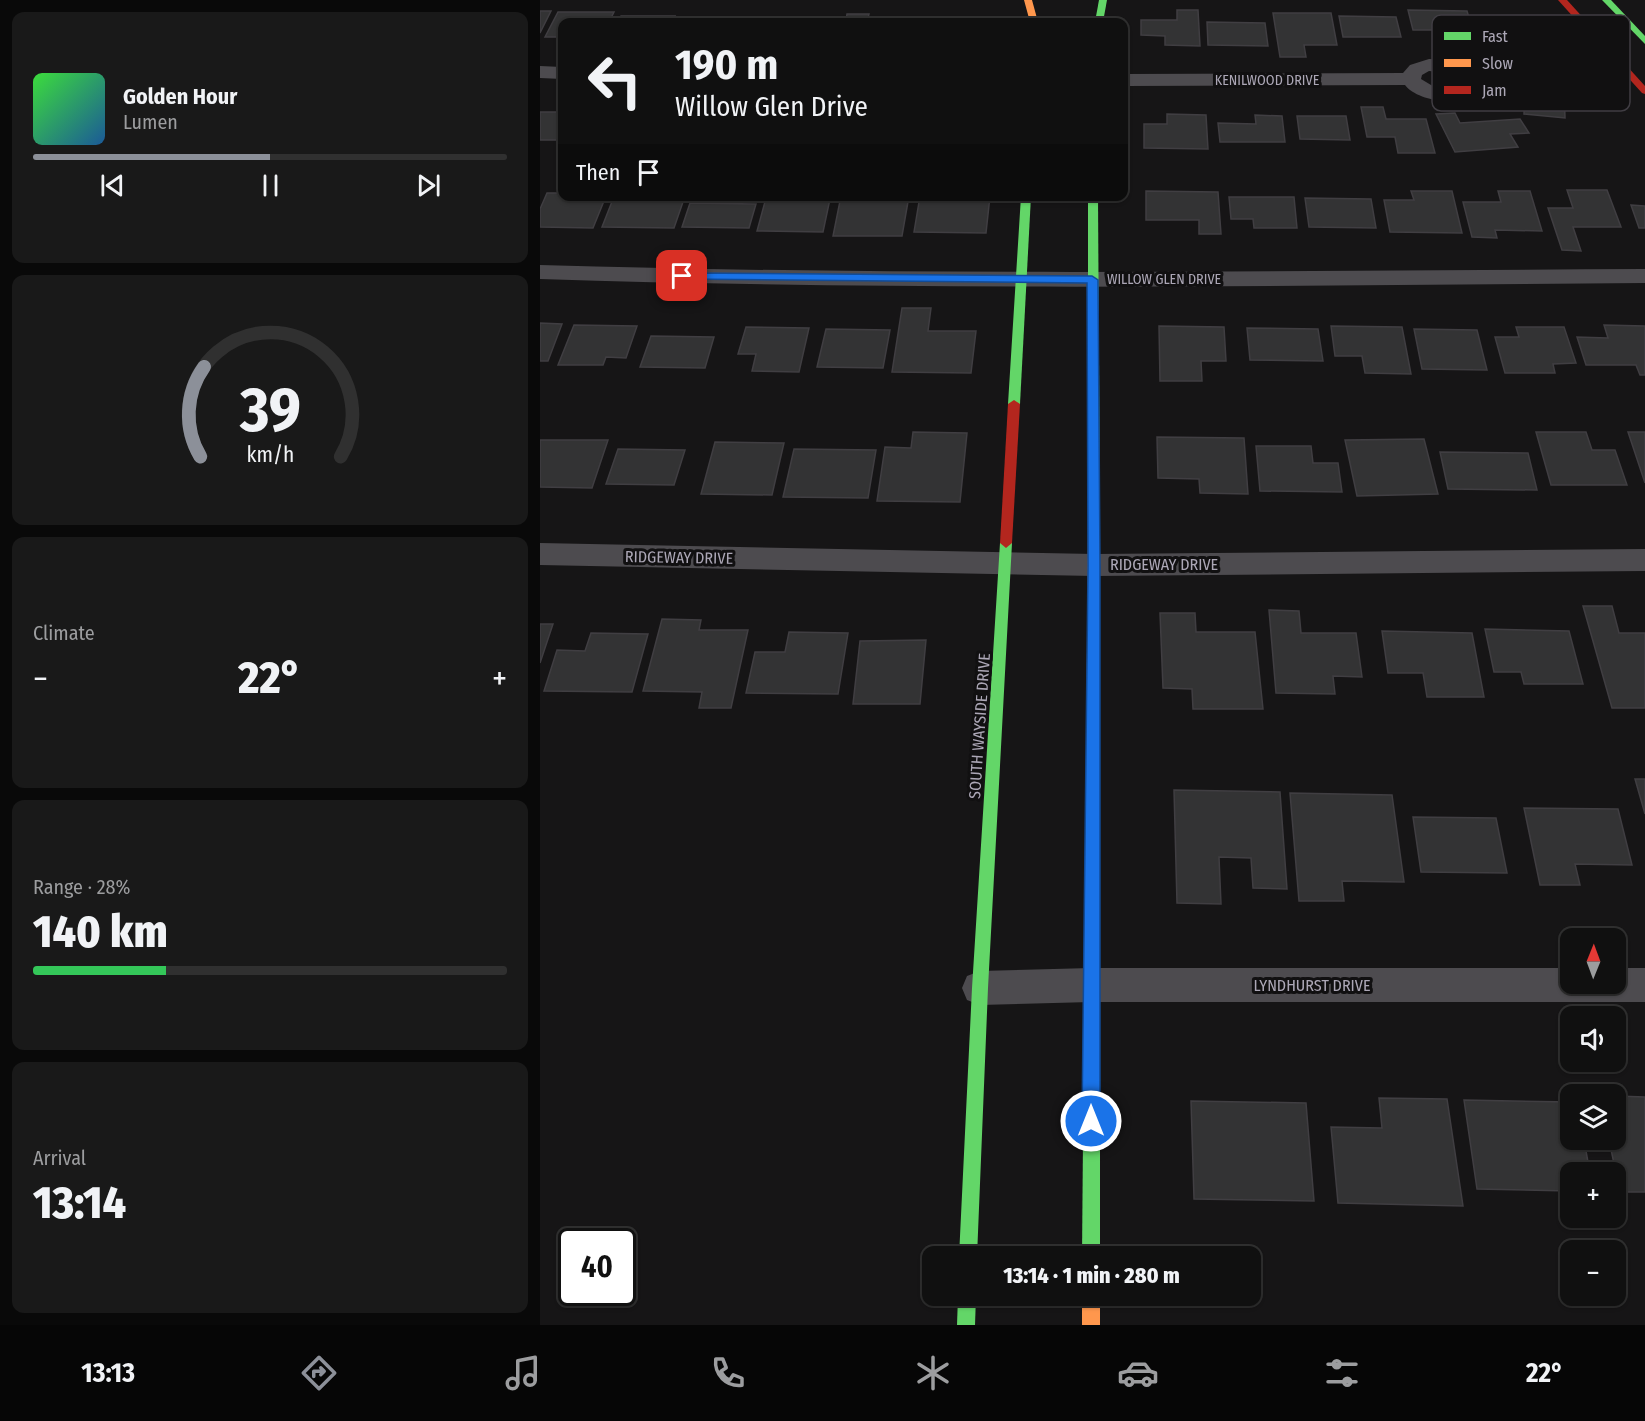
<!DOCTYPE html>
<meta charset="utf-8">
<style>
:root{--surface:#101010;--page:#191919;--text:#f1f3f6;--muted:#9c9d9f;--line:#303030;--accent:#8c9099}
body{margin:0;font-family:"Fira Sans Condensed",sans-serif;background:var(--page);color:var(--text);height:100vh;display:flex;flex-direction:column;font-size:22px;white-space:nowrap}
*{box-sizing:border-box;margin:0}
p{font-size:20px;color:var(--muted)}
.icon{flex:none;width:33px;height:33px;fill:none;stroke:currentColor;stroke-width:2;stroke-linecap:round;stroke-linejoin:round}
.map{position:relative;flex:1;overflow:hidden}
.drawer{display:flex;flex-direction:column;gap:12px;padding:12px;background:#090909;width:540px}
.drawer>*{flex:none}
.hud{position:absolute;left:18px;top:18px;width:570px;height:183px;border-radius:12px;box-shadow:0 2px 4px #0004,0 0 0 2px var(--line);background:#101010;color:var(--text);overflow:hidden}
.needle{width:39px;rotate:1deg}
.fabs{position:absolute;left:1020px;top:928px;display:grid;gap:12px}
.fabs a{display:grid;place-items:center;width:66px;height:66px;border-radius:12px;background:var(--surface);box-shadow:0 2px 4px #0004,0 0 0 2px var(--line);font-size:30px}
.speed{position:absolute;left:18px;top:1228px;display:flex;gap:12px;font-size:30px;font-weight:700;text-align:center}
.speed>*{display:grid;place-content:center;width:78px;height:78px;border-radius:50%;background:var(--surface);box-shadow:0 2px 4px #0004,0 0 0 2px var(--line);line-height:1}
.speed .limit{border:3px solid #111;border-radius:9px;background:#fff;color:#111}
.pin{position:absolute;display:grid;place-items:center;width:51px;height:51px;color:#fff;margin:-26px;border-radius:12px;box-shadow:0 3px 9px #0006}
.me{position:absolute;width:66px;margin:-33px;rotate:0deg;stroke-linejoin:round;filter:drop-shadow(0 0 4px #0008)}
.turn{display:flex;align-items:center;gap:21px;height:126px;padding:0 18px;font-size:27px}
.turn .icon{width:78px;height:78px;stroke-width:2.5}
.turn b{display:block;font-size:42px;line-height:51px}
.then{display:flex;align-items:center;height:57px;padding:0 18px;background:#0003;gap:12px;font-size:22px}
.big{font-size:45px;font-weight:800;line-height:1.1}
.drawer .tile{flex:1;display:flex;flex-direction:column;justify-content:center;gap:9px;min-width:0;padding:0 21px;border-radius:12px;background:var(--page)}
.drawer .dial{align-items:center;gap:0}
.dial svg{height:156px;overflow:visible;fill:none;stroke:var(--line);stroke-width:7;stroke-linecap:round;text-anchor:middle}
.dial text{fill:var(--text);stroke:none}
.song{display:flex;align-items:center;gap:18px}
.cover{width:72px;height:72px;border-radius:9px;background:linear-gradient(135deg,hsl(120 70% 55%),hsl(210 70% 35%))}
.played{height:6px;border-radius:3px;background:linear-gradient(90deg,var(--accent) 50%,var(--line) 50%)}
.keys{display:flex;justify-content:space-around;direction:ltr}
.heat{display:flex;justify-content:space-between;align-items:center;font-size:33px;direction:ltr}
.charge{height:9px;border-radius:4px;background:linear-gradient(90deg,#34c759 28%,var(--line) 0)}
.trip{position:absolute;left:382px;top:1246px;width:339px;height:60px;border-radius:12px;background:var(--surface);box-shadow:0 2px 4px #0004,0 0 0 2px var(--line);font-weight:800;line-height:60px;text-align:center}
.tabs{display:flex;height:96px;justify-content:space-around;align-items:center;background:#060606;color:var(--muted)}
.tabs .icon{width:42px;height:42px}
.tabs .on{color:var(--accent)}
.tabs b{font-size:27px;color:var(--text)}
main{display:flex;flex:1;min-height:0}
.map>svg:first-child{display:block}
</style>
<main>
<section class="drawer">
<div class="tile">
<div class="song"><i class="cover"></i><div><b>Golden Hour</b><p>Lumen</p></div></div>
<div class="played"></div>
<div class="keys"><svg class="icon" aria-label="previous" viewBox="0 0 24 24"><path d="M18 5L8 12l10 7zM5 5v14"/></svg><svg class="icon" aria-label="pause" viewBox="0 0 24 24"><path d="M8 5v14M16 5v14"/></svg><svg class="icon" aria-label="next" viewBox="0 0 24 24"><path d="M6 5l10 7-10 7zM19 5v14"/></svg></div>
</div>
<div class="tile dial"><svg viewBox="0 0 100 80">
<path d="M14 69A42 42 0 1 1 86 69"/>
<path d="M14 69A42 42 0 0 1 16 23" stroke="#8c9099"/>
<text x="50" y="56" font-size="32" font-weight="700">39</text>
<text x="50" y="72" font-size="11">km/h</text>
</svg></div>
<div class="tile"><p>Climate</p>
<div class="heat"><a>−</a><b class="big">22°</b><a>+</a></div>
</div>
<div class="tile"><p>Range · 28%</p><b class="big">140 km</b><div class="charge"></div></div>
<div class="tile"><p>Arrival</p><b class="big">13:14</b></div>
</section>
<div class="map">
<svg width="1105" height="1325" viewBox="0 0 1105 1325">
<rect width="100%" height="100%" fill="#161516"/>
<g fill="#333334" stroke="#403e42" stroke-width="1.5">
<path d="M637,10H658L660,46L625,45V36L601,35V20H637Z"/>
<path d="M868,10L927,11L935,38H915L913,30H873Z"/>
<path d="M0,11H11L0,33Z"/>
<path d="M18,12H74L69,22H22V37H5Z"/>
<path d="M733,13H791L797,45H764L766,57H740Z"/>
<path d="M307,14H329L327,22H269L270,20H306Z"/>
<path d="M81,16H135L132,22H78Z"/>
<path d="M799,16L856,17L861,37H803Z"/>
<path d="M146,17H193L191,22H144Z"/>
<rect x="414" y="20" width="30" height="2"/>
<path d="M667,22L725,23L728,46L668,45Z"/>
<path d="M985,83L1024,87L1025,118L984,114Z"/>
<path d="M821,107H843L846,119H886L895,153H858L855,137H827Z"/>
<path d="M0,112H22V133L19,140H0Z"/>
<path d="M915,113L920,123L980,119L989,133L970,134L978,147L915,152L896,114Z"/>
<path d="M627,114L666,115L668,149L604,148V124H627Z"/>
<path d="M715,115L742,116L745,142H680L678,123L716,124Z"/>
<path d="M757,116H806L810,140L760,139Z"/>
<path d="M1027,190H1067L1081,227H1033L1041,251L1022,250L1008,208H1033Z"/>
<path d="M606,191L678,192L681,234H659V220H606Z"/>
<path d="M871,191H912L922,233L850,232L844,200H874Z"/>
<path d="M958,191H990L1002,231L955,230L957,238L932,237L923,202H961Z"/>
<path d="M7,193H22V196H66L53,228L0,227V209Z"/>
<path d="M345,196H369L362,236H293L300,201H344Z"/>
<path d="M380,196H450L446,233L374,232Z"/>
<path d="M689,197H754L757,228H714L713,219H691Z"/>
<path d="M226,198L290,199L283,232L217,231Z"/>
<path d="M765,198L831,199L836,228L769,227Z"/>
<path d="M73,199H144L134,228L62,227Z"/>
<path d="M150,203L216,204L209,228L142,227Z"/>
<path d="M1091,205L1105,206V228H1099Z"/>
<path d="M362,308H391L388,331H436L431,373L352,372Z"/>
<path d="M0,323L22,324L8,361H0Z"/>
<path d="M34,325L97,326L86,358L66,357L63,365H18Z"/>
<path d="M1064,325L1105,326V375H1100L1096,365H1046L1037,337L1068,338Z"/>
<path d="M619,326L684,327L686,361H661L662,381H620Z"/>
<path d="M791,326L862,327L871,374L825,373L822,356H795Z"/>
<path d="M206,327L269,328L259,372L212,371L216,354H198Z"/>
<path d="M976,327H1024L1036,363L1013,364L1015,373H965L955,337H979Z"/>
<path d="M707,328L778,329L783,361L710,360Z"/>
<path d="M286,329L350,330L343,368L277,367Z"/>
<path d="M874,329L937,330L947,370L882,369Z"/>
<path d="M111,336L174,337L165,368L100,367Z"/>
<path d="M373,432L427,433L420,502L337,501L345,447L371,448Z"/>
<path d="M996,432H1046L1052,450H1075L1087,485H1011Z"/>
<path d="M1088,432H1105V483Z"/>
<path d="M617,437L704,438L708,494L660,493L659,479L618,478Z"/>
<path d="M884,439L898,494L817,496L805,440Z"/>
<path d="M0,440H68L52,488L0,487Z"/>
<path d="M175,442L244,443L232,495L161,494Z"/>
<path d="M716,446H771L773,463H798L802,492L720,491Z"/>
<path d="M78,449L145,450L134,485L66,484Z"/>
<path d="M254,449L336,450L328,498L243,497Z"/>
<path d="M900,452L988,453L997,490L908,489Z"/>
<path d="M1043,606H1072L1079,633H1105V708H1072Z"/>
<path d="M729,610L759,611L761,633H816L822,677L793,676L795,694L736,693Z"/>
<path d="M620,613H655L656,632H715L723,709H653L652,689L623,688Z"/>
<path d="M122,619L161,620L159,630H208L191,708H159L162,692L103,691Z"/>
<path d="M0,624H13L0,663Z"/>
<path d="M945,629L1029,631L1043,684H984L981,672H954Z"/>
<path d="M842,631L932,633L944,697H887L883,673H848Z"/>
<path d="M249,632L308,633L298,694L206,693L215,652H245Z"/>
<path d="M51,633L108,634L92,692L4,691L17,650L45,651Z"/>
<path d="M386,640L380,704H313L320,641Z"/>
<path d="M1095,779H1105V814Z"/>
<path d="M634,790L740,792L747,889L713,888L711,858L679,857L681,904L637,903Z"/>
<path d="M750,793L852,795L864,882L802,881L804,901H759Z"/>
<path d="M984,808L1078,809L1092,865L1035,864L1040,885H1000Z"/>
<path d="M873,817L956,818L967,873L881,872Z"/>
<path d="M1076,1096L1105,1097V1192H1080L1069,1140H1076Z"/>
<path d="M839,1098L907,1099L923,1206L798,1203L791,1127L842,1128Z"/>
<path d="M924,1100L1030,1102V1140H1044L1050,1173H1030V1191L937,1189Z"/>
<path d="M651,1101L766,1103L774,1201L654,1199Z"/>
</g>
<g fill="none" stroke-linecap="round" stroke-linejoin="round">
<g fill="#4d4b4f" fill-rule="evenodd">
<path d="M889,59C909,60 925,61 937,79C937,110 879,104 865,85L584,86V74L863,73L870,65ZM889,71L910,73L917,83L907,89L896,88L881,79L882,75Z"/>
<path d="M0,66L22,67V79L0,78Z"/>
<path d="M0,265C368,276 737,271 1105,269V283C737,286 368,291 0,279Z"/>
<path d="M0,543L554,554L1105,549V571L554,576L0,565Z"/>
<path d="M551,968H1030V984H1076V968H1105V1002H551L440,1005L427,1000L422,988L427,976L440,971Z"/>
</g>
<g fill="#63d668" fill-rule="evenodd">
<path d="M559,0H567L563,22H555Z"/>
<path d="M1062,0H1071L1105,36V44Z"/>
<path d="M481,196H491L480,404L474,408L468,404Z"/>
<path d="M548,196H558L560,523L554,528L548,523Z"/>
<path d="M466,538L472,543L448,988L437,1257H419L432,988L460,543Z"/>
<path d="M553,773L558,775L560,779V1257H542L546,779L548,775Z"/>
<path d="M418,1296H436L435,1325H417Z"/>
</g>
<g fill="#ff974d" fill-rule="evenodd">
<path d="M484,0H492L498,22H490Z"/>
<path d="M554,518L560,523V779L558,783L553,785L548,783L546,779L548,523Z"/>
<rect x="542" y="1296" width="18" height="29"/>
</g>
<g fill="#b3261e" fill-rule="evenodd">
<path d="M1018,0H1027L1105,86V94L1102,93Z"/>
<path d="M474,400L480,404L472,543L466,548L460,543L468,404Z"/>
</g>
</g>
<path fill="#1a73e8" stroke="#114b97" stroke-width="1.5" d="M142,273L552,276L558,280L560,565V1121L557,1127L551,1129L545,1127L542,1121L548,565L547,283L139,279L137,276Z"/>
<g text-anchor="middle" stroke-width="6" stroke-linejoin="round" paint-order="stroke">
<g font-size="14" fill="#aca7b6" stroke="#111011">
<text x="727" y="85">KENILWOOD DRIVE</text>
<text x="624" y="284">WILLOW GLEN DRIVE</text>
</g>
<g font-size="16" fill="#aca7b6" stroke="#111011">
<text transform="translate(139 557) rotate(1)" y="6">RIDGEWAY DRIVE</text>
<text x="624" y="570">RIDGEWAY DRIVE</text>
<text transform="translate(439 726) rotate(-86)" y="6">SOUTH WAYSIDE DRIVE</text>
<text x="772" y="991">LYNDHURST DRIVE</text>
</g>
</g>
<rect x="892" y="15" width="198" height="96" rx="9" fill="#111011" stroke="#403d43" stroke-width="1.5"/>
<rect x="904" y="32" width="27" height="8" fill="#63d668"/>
<rect x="904" y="59" width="27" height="8" fill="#ff974d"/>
<rect x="904" y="86" width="27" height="8" fill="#b3261e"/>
<g font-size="16" fill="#aca7b6">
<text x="942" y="42">Fast</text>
<text x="942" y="69">Slow</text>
<text x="942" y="96">Jam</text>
</g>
</svg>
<div class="fabs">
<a><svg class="needle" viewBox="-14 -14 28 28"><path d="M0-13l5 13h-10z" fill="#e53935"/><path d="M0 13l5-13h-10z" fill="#9c9d9f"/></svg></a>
<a><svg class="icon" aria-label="sound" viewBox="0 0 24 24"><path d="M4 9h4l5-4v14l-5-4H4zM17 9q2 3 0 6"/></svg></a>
<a><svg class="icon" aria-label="layers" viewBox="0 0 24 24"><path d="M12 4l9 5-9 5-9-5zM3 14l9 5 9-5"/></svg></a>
<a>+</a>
<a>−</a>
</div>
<div class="speed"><div class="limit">40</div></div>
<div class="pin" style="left:142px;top:276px;background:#d93025"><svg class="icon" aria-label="arrive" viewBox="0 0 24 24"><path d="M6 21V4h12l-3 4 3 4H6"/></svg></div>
<svg class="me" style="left:551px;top:1121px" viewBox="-20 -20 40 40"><circle r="17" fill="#1a73e8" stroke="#fff" stroke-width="3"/><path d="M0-11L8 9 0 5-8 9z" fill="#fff"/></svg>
<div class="trip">13:14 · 1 min · 280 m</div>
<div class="hud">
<div class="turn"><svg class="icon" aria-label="left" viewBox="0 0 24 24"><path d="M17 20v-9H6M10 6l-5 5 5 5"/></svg><div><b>190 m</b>Willow Glen Drive</div></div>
<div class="then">Then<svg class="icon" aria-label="arrive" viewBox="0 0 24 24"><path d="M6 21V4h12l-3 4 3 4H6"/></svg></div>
</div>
</div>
</main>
<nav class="tabs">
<b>13:13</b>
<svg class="icon on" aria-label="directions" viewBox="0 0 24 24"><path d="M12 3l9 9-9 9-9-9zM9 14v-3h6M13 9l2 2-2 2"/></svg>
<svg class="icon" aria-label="music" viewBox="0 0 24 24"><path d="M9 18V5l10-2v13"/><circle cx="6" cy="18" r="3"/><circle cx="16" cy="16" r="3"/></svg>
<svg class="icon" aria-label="phone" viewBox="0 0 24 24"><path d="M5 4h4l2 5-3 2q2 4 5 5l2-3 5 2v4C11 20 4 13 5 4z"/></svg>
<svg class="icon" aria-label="climate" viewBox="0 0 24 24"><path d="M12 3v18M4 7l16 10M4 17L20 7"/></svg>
<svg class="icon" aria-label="car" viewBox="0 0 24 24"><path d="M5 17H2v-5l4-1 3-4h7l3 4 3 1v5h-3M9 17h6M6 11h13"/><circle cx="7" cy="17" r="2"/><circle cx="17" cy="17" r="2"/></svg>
<svg class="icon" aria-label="filters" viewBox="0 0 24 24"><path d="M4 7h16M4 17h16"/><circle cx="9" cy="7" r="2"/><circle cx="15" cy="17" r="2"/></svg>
<b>22°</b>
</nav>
